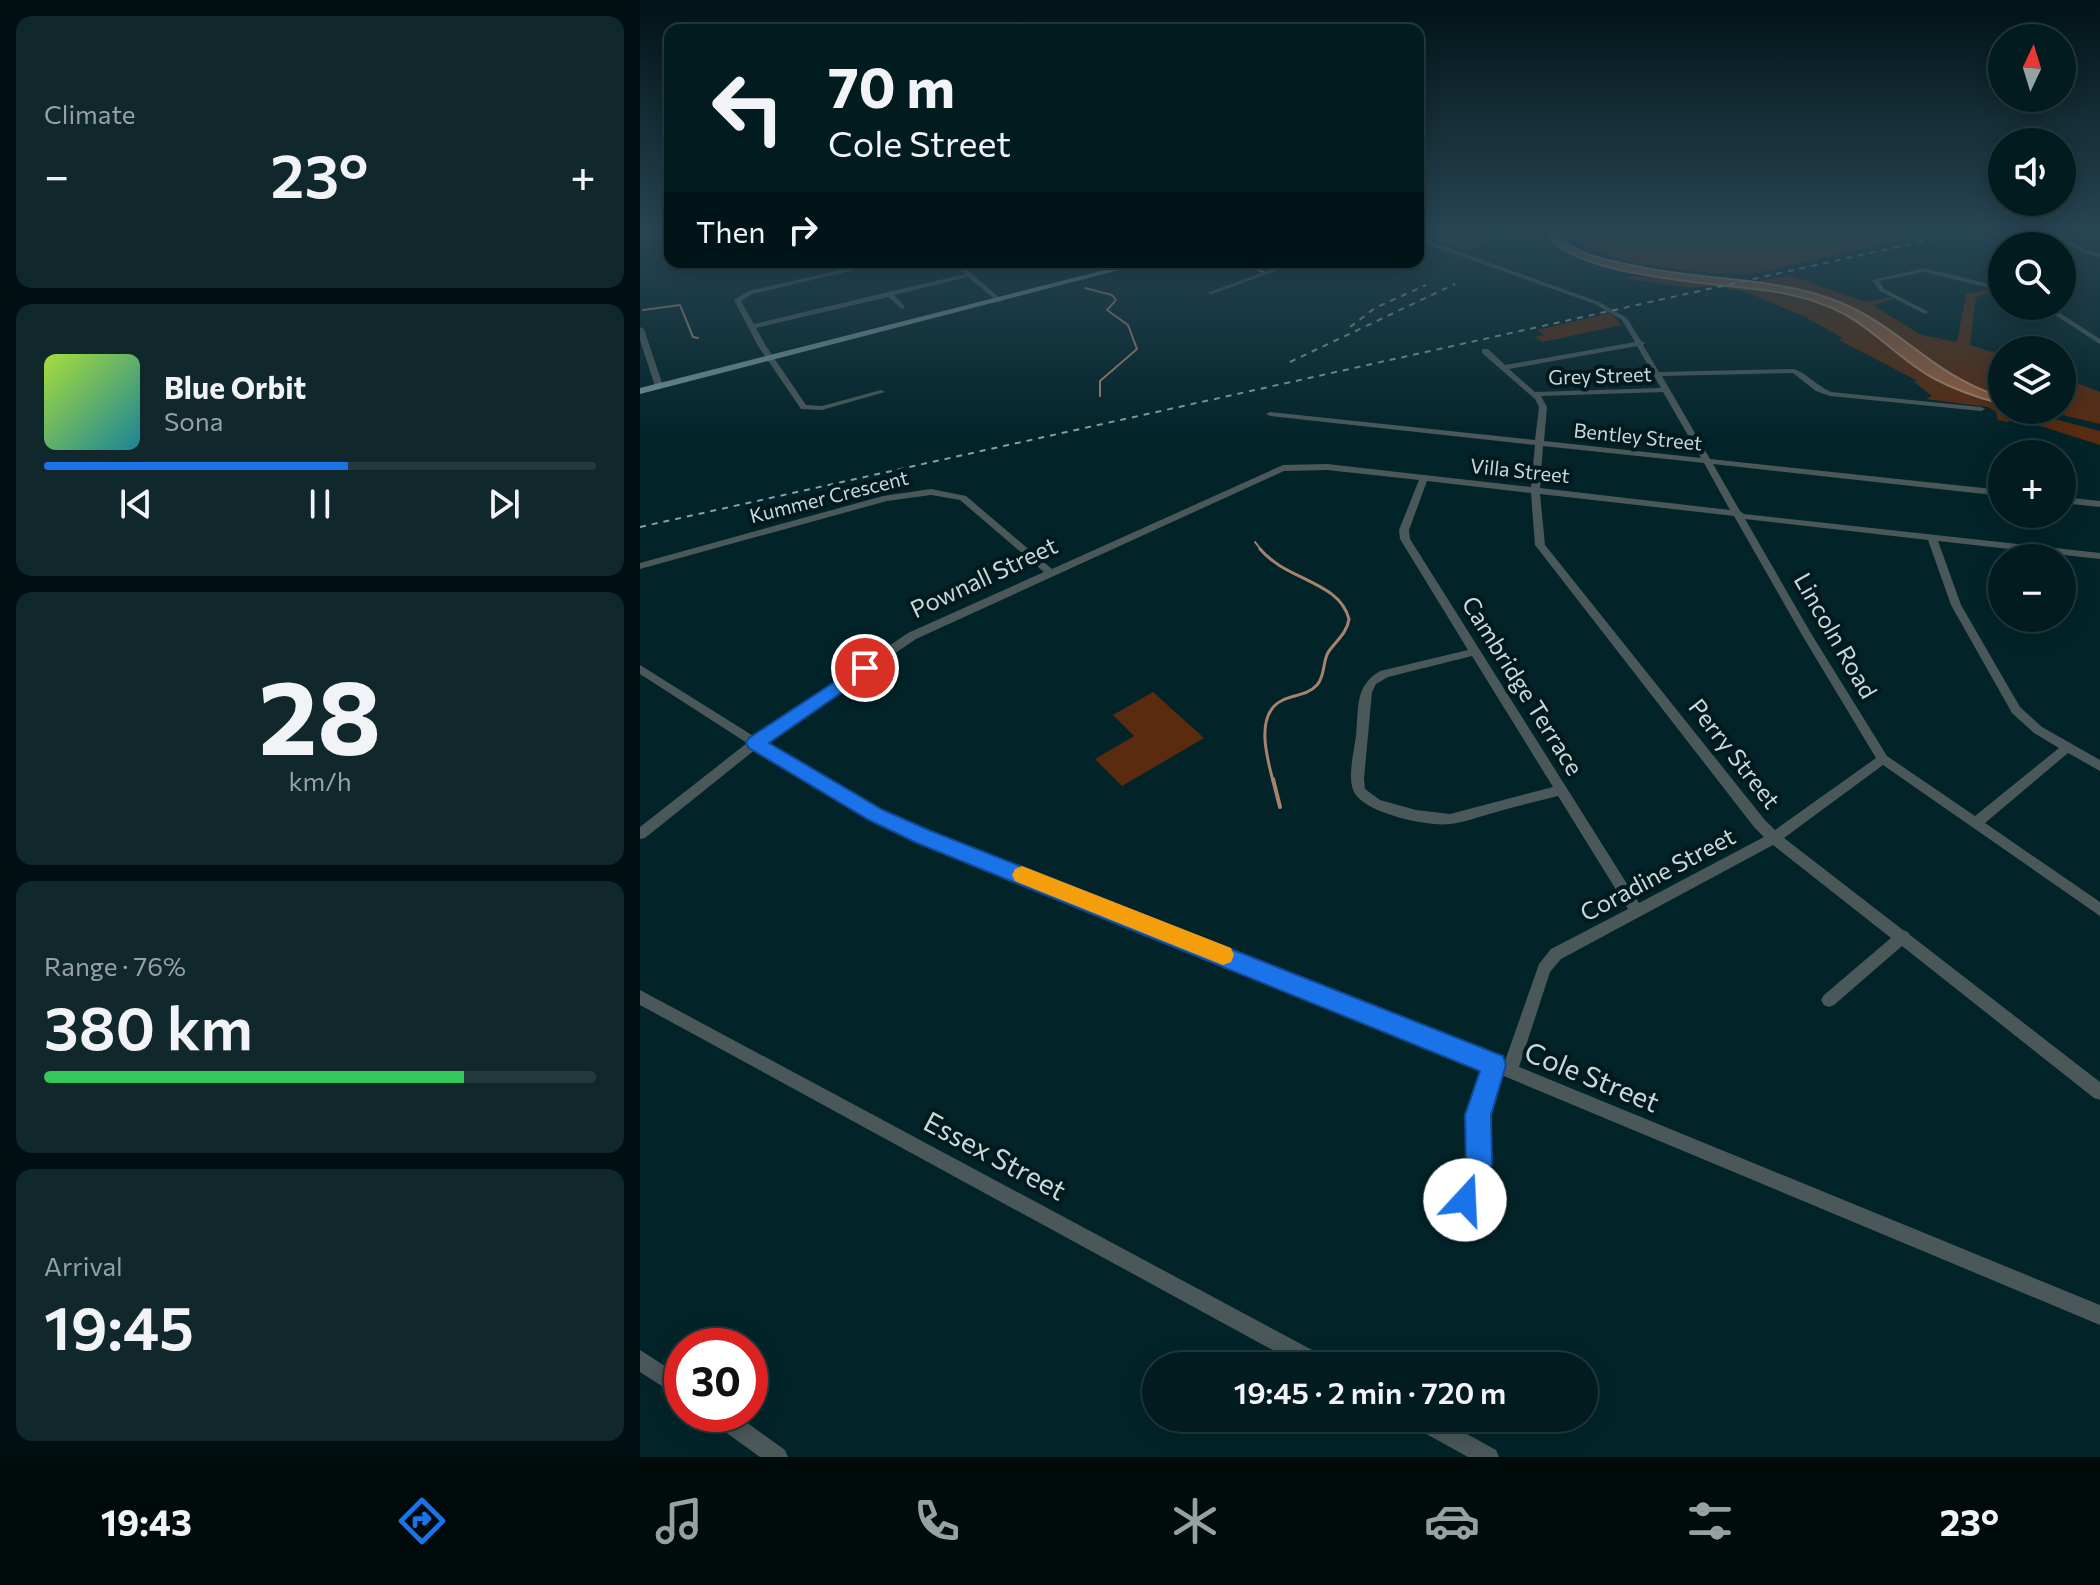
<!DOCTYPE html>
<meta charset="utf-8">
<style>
:root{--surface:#021b1f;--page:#10282c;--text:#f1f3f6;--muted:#96a1a4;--line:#23393d;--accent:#1a73e8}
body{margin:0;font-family:Commissioner,sans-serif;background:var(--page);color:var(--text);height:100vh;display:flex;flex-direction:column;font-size:30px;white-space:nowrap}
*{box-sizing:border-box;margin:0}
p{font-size:26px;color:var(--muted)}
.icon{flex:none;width:44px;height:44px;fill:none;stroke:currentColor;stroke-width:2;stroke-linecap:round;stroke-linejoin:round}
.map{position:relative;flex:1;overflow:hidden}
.drawer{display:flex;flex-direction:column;gap:16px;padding:16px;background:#010f11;width:640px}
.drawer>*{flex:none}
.guide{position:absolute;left:24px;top:24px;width:760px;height:244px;border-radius:16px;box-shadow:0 4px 20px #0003,0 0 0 2px var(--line);background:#021b1f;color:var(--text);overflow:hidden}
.needle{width:52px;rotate:4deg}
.tools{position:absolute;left:1348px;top:24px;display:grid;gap:16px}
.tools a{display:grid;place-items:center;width:88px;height:88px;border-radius:50%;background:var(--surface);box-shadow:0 4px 20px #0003,0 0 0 2px var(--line);font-size:40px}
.speed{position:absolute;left:24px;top:1328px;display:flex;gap:16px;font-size:40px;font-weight:700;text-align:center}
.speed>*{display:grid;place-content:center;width:104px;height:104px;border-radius:50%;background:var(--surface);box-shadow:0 4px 20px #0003,0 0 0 2px var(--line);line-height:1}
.speed .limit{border:12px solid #d22;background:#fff;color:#111}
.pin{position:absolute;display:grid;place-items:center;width:68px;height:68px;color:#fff;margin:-34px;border:4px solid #fff;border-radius:50%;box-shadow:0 2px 8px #0007}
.me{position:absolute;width:88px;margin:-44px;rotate:20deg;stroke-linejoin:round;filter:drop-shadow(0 0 6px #0008)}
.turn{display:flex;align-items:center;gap:28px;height:168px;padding:0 32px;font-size:36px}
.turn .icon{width:104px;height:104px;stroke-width:2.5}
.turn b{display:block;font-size:56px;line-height:68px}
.then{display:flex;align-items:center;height:76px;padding:0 32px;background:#0003;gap:16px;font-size:30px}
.big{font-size:60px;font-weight:600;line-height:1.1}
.drawer .card{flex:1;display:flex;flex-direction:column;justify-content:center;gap:12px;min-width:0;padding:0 28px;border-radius:16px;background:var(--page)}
.drawer .dial{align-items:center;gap:0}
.dial b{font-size:104px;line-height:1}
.song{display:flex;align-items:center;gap:24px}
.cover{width:96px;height:96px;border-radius:12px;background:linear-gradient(135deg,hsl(80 70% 55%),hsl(190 70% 35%))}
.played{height:8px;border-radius:4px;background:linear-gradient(90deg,var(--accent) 55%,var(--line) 55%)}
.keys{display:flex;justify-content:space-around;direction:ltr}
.heat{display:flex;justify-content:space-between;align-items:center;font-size:44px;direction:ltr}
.charge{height:12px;border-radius:6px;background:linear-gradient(90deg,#34c759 76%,var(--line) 0)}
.trip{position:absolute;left:502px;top:1352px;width:456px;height:80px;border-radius:40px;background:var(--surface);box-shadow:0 4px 20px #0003,0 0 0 2px var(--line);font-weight:600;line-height:80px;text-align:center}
.menu{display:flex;height:128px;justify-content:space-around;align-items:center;background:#010b0c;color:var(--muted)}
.menu .icon{width:56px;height:56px}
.menu .on{color:var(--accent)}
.menu b{font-size:36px;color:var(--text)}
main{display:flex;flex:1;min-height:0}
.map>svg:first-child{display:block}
</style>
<main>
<section class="drawer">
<div class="card"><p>Climate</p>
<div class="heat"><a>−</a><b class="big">23°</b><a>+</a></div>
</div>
<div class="card">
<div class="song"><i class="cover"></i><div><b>Blue Orbit</b><p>Sona</p></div></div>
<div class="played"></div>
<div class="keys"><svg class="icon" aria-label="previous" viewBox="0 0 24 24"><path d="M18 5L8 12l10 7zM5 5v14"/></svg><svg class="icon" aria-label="pause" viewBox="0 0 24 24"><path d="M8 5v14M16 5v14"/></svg><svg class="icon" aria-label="next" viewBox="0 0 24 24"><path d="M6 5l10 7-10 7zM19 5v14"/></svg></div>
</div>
<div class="card dial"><b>28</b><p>km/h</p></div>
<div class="card"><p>Range · 76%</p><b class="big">380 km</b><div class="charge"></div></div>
<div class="card"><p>Arrival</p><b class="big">19:45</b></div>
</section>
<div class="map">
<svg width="1460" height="1457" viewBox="0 0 1460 1457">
<rect width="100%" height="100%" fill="#022429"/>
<g fill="#5a2b0f">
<path d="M778,233H839L847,243L827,251Z"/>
<path d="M929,233H1243L1261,240L1113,274C1068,274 959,268 929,233Z"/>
<path d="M990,276L1096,285L1179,303L1207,315L1293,378L1362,404V410H1381L1460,431V445L1376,418L1367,422L1358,420L1356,412L1348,407L1286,399L1292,396L1273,381H1278L1199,340L1203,338L1163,316L1107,292L1075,286L1051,288L981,278Z"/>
<path d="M1152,276L1225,302L1250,297L1254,299L1233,305L1281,335L1317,342L1326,294L1351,289L1361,291L1336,297L1330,345L1362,355V397C1306,381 1275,344 1226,316C1193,297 1153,285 1115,281Z"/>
<path d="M970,313L982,325L903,342L894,337L904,335L897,330Z"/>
<path d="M1422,377L1460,392V424L1402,410H1422Z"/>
<path d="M513,692L564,738L482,786L455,759L494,736L473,715Z"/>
</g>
<path fill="#995d3c" stroke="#a7826c" stroke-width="2" d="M908,233H917C931,256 982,263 1006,268C1071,281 1137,277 1199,302C1260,326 1294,377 1362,397V404C1339,398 1315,390 1293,378C1261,361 1235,330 1204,314C1186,304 1166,298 1146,294C1097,283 929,280 908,233Z"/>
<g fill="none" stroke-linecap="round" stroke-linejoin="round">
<g stroke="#a7826c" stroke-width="2">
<path d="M600,262L623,272"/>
<path d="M436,265L443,262"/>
<path d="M445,288L472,295L476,300L467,310L488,325L497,349L460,381V396"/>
<path d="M3,310L40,305L53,337L58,338"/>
<path d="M615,542L622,551"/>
</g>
<path stroke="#a7826c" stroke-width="3" d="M620,549C647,581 699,581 709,619C707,633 697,640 689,651C682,661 686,675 677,685C668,695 654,695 643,700C614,713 627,758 633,781"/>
<path stroke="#a7826c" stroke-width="4" d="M633,779L640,807"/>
<g fill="#4a585a" fill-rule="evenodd">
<path d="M6,233H20L0,238V234Z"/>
<path d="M1412,233H1419L1447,251L1460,253V257L1443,253Z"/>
<path d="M778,237L959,302L987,318L1001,341L1005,343L1003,345L1019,372L1154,369C1168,374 1177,386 1191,392L1341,407L1345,409L1341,411L1190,396L1176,391L1153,373L1022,376L1070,459L1362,490V496L1073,464L1100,511L1104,514L1460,553V559L1298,541L1321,605L1380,707L1402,727L1460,760V771L1428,753L1345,823L1460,902V916L1243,765L1144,838L1263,930L1268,932L1270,935L1460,1082V1100L1454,1098L1262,946L1194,1005L1189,1007L1184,1005L1181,1000L1184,995L1251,938L1133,845L921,959L910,972L879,1067L1460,1305V1325L859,1074L846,1115L848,1164L831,1206L825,1209L819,1206L816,1200L830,1164V1115L845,1069L279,841L206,803L116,749L5,838L0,839V827L107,743L0,674V665L115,737L268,633L404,572L320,500L291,495L247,501L0,569V563L243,496L291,489L326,496L412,569L643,465L687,464L891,487L895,445L630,416L626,414L630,412L895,440L899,407L895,399L842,353V349H848L865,365L995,342L982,320L955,304L778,241ZM997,346L1021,388L895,392L869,369ZM1023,392L1061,458L904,441L907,407L901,396ZM903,446L1064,463L1090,510L900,488ZM687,470L779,480L759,530L760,539L828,650L740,671C714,686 719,709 716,736C714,752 707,777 714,792C724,813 788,827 810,824C822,823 835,818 846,815C870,808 894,802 918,796L988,909L911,949L899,964L865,1061L289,833L215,796L124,743L276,639L644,471ZM787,481L891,493L895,545L1114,827L1124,837L999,903L770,539L769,530ZM900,494L1094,516L1162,635L1236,758L1135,830L1124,819L905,545ZM1105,519L1288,540L1311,605L1372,713L1394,733L1419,748L1335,816L1247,756L1172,635ZM832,656L913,787L810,814L776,810L740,800L725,789L724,779L732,692L736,684L748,677Z"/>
<path d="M237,262H249L112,294L101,301L114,324L325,274L311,262H318L363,301L358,302L328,277L254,295L265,307L262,309L248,297L116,328L126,346L166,405L182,406L241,390L245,392L182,410L161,409L118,346L94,300L108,291Z"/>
<path d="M651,262H660L572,294L567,293Z"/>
<path d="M1284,268L1362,287V291L1284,272L1239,281L1244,289L1287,311L1288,312L1285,314L1240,291L1232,280Z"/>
<path d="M1401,306H1409L1460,339V344Z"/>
<path d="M0,327L4,329L23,386L22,388L15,386L0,340Z"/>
<path d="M1422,497L1460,501V507L1422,503Z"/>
<path d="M0,990L689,1359L692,1366H662L0,1005Z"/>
<path d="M0,1350L42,1377V1399L0,1372Z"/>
<path d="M67,1414H95L145,1450L148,1457H120L70,1421Z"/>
<path d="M767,1418H798L856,1450L859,1457H828L770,1425Z"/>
</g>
<path fill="#749196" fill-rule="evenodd" d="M496,262H510L0,394V388Z"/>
<g stroke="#88a0a2" stroke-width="2" stroke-dasharray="6 6" stroke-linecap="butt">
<path d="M710,327L735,308L786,285"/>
<path d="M650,362L815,284"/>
<path d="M0,527L1320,233"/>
</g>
</g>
<linearGradient id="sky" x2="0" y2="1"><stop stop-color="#011417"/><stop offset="0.53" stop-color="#284554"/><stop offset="1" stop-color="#284554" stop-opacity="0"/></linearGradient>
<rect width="1460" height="437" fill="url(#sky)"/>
<path fill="#1a73e8" stroke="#114b97" stroke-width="2" d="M225,662L231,664L234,668L231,672L129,743L243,810L291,831L863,1056L866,1065L851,1115L852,1164L835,1209L825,1213L816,1209L812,1200L826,1164L825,1115L840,1071L277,843L229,820L109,748L106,743L109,738Z"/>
<path fill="#f59e0b" d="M382,866L591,948L594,955L591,962L583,965L375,881L372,875L375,869Z"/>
<g text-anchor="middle" stroke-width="8" stroke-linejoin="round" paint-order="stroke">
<g font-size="20" fill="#c7d9db" stroke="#021a1d">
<text transform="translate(960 376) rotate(-2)" y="7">Grey Street</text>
<text transform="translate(998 437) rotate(6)" y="7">Bentley Street</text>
<text transform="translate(880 471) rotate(6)" y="7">Villa Street</text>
<text transform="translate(189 497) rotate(-14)" y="7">Kummer Crescent</text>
</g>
<g font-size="24" fill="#c7d9db" stroke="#021a1d">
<text transform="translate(344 578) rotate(-25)" y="8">Pownall Street</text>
<text transform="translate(1195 636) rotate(60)" y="8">Lincoln Road</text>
<text transform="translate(882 686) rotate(58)" y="8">Cambridge Terrace</text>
<text transform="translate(1094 754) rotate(52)" y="8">Perry Street</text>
<text transform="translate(1018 875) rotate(-28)" y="8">Coradine Street</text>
</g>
<g font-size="28" fill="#c7d9db" stroke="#021a1d">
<text transform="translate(952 1077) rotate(22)" y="10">Cole Street</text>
<text transform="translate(355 1156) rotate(28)" y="10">Essex Street</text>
</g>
</g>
</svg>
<div class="tools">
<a><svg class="needle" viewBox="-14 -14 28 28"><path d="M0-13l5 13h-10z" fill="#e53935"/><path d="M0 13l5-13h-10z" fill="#96a1a4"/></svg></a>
<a><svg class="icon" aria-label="sound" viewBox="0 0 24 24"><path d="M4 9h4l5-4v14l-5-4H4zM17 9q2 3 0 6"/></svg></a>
<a><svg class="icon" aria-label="search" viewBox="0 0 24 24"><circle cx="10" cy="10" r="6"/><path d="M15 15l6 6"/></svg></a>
<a><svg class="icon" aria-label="layers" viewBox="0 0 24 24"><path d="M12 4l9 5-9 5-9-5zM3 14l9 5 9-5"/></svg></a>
<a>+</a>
<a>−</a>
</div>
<div class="speed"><div class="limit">30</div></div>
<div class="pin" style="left:225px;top:668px;background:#d93025"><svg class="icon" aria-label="arrive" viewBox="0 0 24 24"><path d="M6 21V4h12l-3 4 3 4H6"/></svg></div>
<svg class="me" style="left:825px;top:1200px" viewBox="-20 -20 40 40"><circle r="19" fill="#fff"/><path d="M0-13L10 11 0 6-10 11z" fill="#1a73e8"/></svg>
<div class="trip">19:45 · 2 min · 720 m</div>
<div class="guide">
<div class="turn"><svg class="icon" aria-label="left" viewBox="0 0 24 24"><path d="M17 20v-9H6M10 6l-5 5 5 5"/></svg><div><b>70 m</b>Cole Street</div></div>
<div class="then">Then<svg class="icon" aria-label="right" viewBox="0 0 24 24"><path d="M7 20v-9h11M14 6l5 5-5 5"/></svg></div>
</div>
</div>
</main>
<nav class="menu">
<b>19:43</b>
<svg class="icon on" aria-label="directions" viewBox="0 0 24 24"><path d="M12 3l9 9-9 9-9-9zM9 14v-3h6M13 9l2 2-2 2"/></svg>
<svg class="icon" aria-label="music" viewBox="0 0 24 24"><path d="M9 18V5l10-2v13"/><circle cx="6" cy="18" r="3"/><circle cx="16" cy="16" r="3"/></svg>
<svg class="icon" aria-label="phone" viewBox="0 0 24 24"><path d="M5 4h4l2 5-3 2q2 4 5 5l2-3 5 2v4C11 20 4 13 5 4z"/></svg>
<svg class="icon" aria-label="climate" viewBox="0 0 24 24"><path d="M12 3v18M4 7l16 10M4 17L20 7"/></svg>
<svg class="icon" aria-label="car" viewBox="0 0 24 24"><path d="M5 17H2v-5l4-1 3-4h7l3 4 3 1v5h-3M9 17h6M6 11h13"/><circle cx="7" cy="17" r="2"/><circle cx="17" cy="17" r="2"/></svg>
<svg class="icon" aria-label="filters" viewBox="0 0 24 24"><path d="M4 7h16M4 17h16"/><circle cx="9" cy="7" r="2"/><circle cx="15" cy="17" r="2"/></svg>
<b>23°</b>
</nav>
